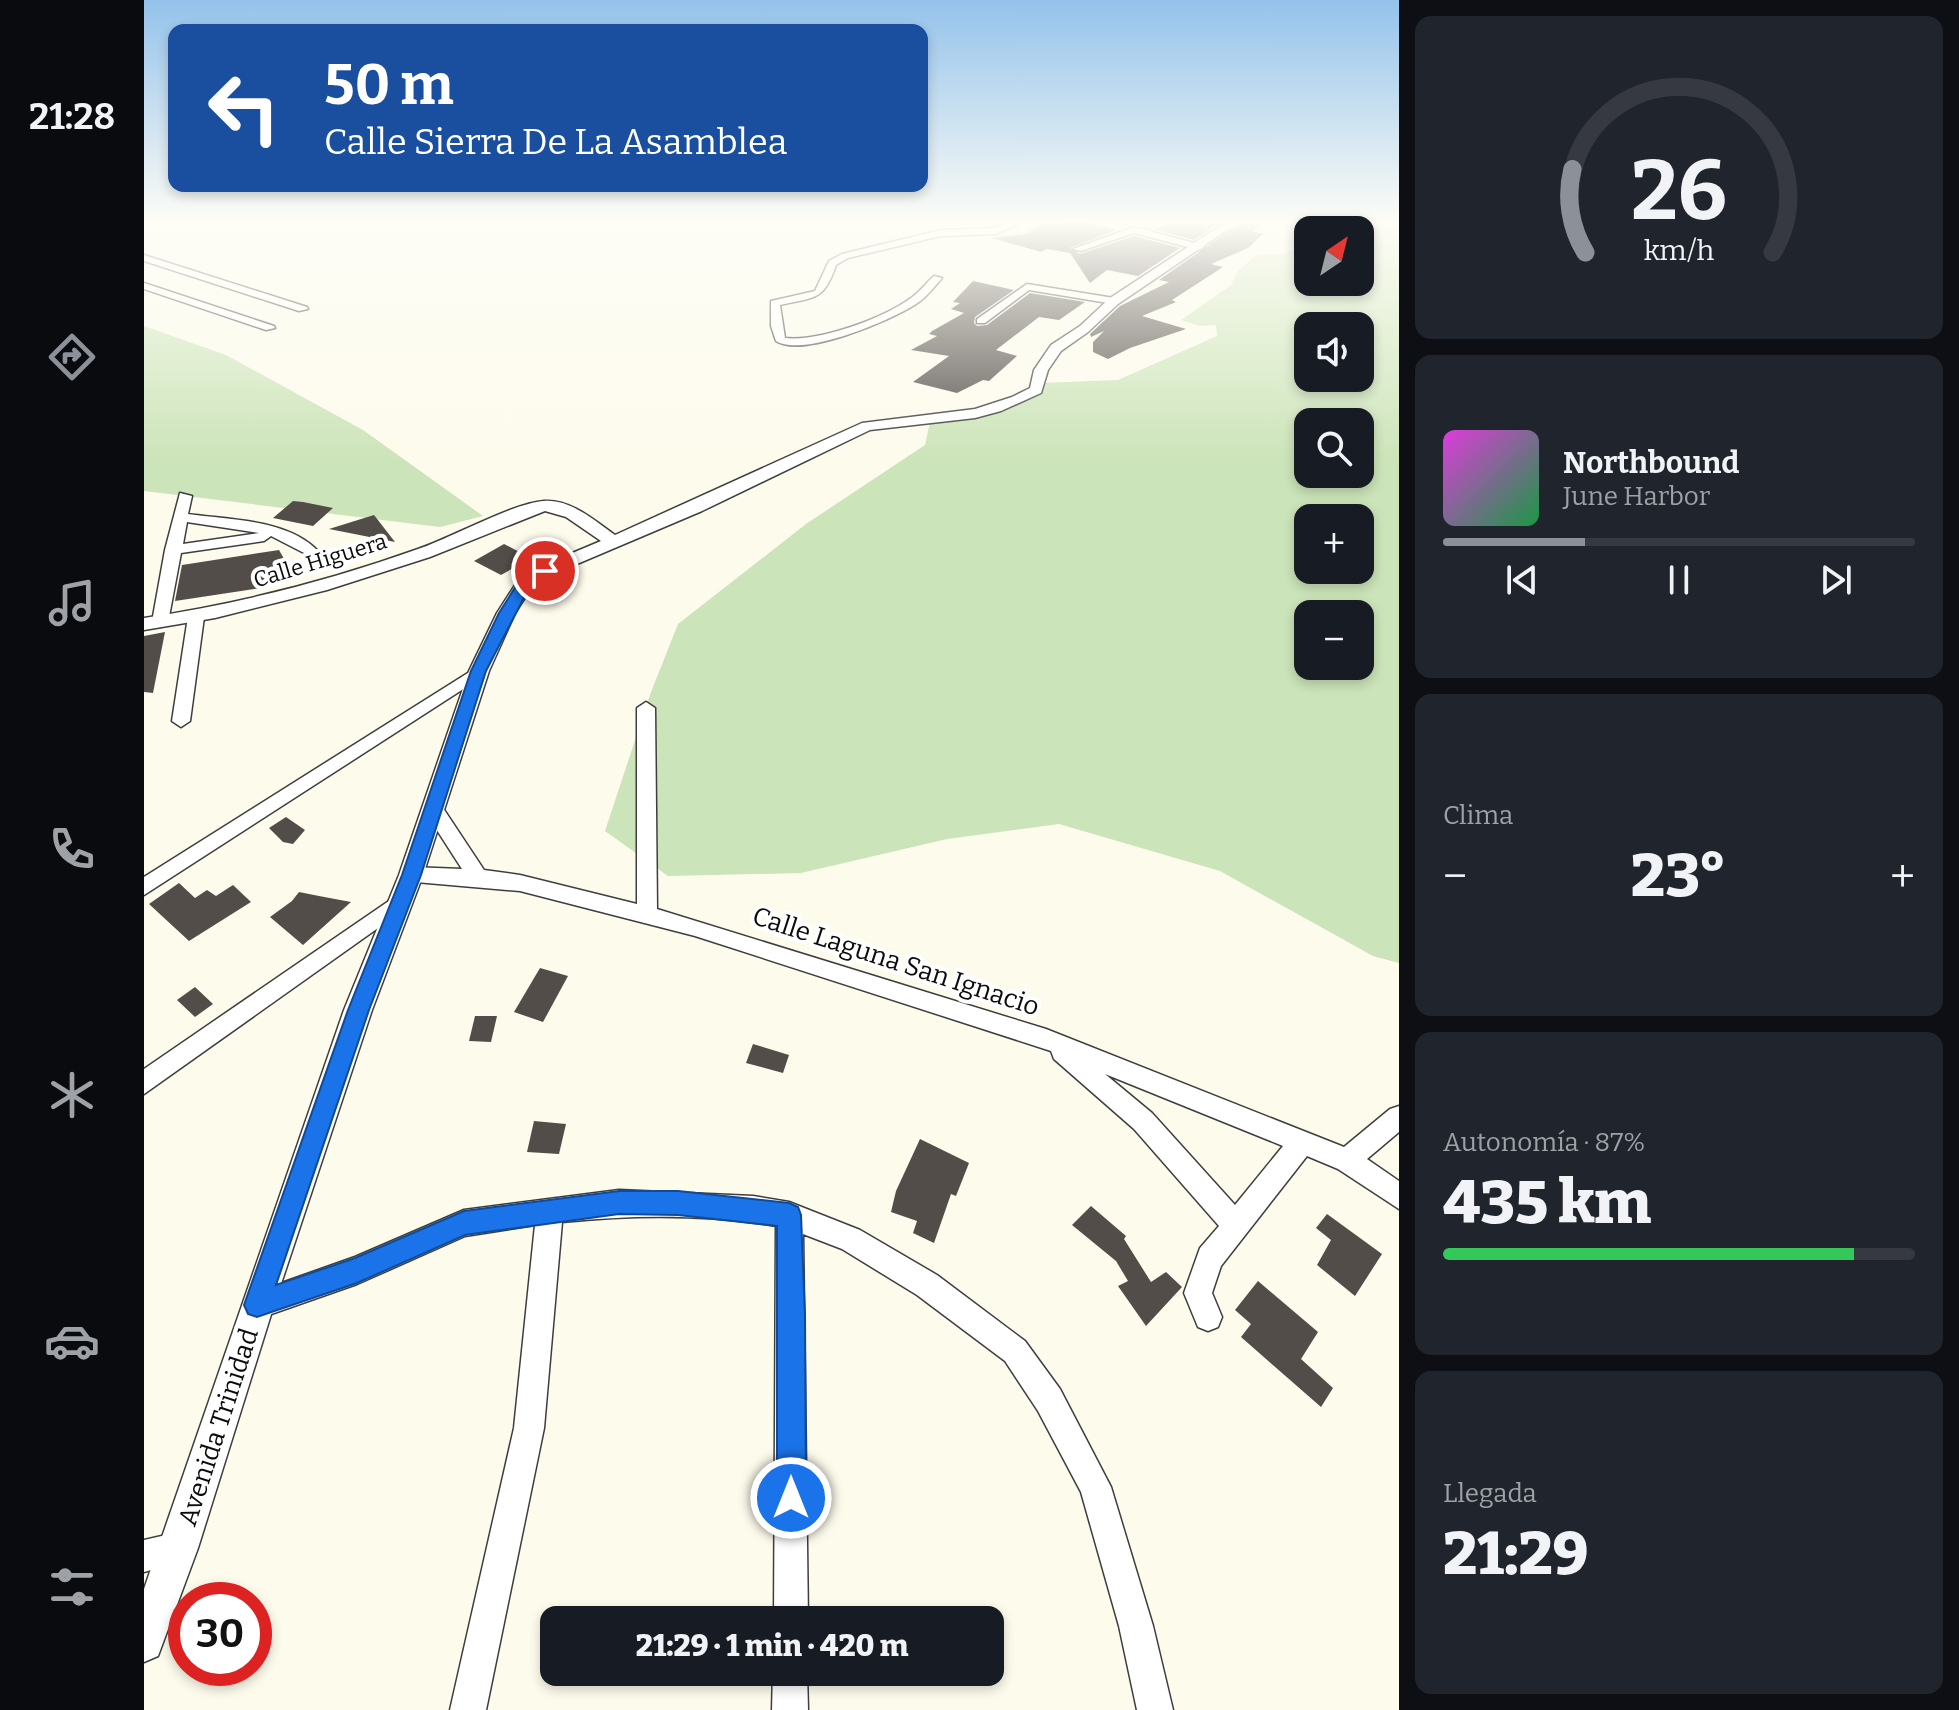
<!DOCTYPE html>
<html lang="es">
<meta charset="utf-8">
<style>
:root{--surface:#171b24;--page:#20242c;--text:#f1f3f6;--muted:#9ea1a6;--line:#363941;--accent:#8c9099}
body{margin:0;font-family:Bitter,serif;background:var(--page);color:var(--text);height:100vh;display:flex;flex-direction:column;font-size:30px;white-space:nowrap}
*{box-sizing:border-box;margin:0}
p{font-size:26px;color:var(--muted)}
.icon{flex:none;width:44px;height:44px;fill:none;stroke:currentColor;stroke-width:2;stroke-linecap:round;stroke-linejoin:round}
.map{position:relative;flex:1;overflow:hidden}
.sheet{display:flex;flex-direction:column;gap:16px;padding:16px;background:#0d0f14;width:560px}
.sheet>*{flex:none}
.banner{position:absolute;left:24px;top:24px;width:760px;height:168px;border-radius:16px;box-shadow:0 4px 12px #0003;background:#1a4fa0;color:#fff;overflow:hidden}
.needle{width:52px;rotate:35deg}
.controls{position:absolute;left:1150px;top:216px;display:grid;gap:16px}
.controls a{display:grid;place-items:center;width:80px;height:80px;border-radius:16px;background:var(--surface);box-shadow:0 4px 12px #0003;font-size:40px}
.speed{position:absolute;left:24px;top:1582px;display:flex;gap:16px;font-size:40px;font-weight:700;text-align:center}
.speed>*{display:grid;place-content:center;width:104px;height:104px;border-radius:50%;background:var(--surface);box-shadow:0 4px 12px #0003;line-height:1}
.speed .limit{border:12px solid #d22;background:#fff;color:#111}
.pin{position:absolute;display:grid;place-items:center;width:68px;height:68px;color:#fff;margin:-34px;border:4px solid #fff;border-radius:50%;box-shadow:0 2px 8px #0007}
.me{position:absolute;width:88px;margin:-44px;rotate:0deg;stroke-linejoin:round;filter:drop-shadow(0 0 6px #0008)}
.turn{display:flex;align-items:center;gap:28px;height:168px;padding:0 24px;font-size:36px}
.turn .icon{width:104px;height:104px;stroke-width:2.5}
.turn b{display:block;font-size:56px;line-height:68px}
.big{font-size:60px;font-weight:800;line-height:1.1}
.sheet .tile{flex:1;display:flex;flex-direction:column;justify-content:center;gap:12px;min-width:0;padding:0 28px;border-radius:16px;background:var(--page)}
.sheet .dial{align-items:center;gap:0}
.dial svg{height:208px;overflow:visible;fill:none;stroke:var(--line);stroke-width:7;stroke-linecap:round;text-anchor:middle}
.dial text{fill:var(--text);stroke:none}
.song{display:flex;align-items:center;gap:24px}
.cover{width:96px;height:96px;border-radius:12px;background:linear-gradient(135deg,hsl(300 70% 55%),hsl(140 70% 35%))}
.played{height:8px;border-radius:4px;background:linear-gradient(90deg,var(--accent) 30%,var(--line) 30%)}
.keys{display:flex;justify-content:space-around;direction:ltr}
.heat{display:flex;justify-content:space-between;align-items:center;font-size:44px;direction:ltr}
.charge{height:12px;border-radius:6px;background:linear-gradient(90deg,#34c759 87%,var(--line) 0)}
.trip{position:absolute;left:396px;top:1606px;width:464px;height:80px;border-radius:16px;background:var(--surface);box-shadow:0 4px 12px #0003;font-weight:800;line-height:80px;text-align:center}
main{display:flex;flex:1;min-height:0}
.menu{display:flex;flex-direction:column;width:144px;justify-content:space-around;align-items:center;background:#090b0e;color:var(--muted)}
.menu .icon{width:56px;height:56px}
.menu .on{color:var(--accent)}
.menu b{font-size:36px;color:var(--text)}
.map>svg:first-child{display:block}
</style>
<main>
<nav class="menu">
<b>21:28</b>
<svg class="icon on" aria-label="directions" viewBox="0 0 24 24"><path d="M12 3l9 9-9 9-9-9zM9 14v-3h6M13 9l2 2-2 2"/></svg>
<svg class="icon" aria-label="music" viewBox="0 0 24 24"><path d="M9 18V5l10-2v13"/><circle cx="6" cy="18" r="3"/><circle cx="16" cy="16" r="3"/></svg>
<svg class="icon" aria-label="phone" viewBox="0 0 24 24"><path d="M5 4h4l2 5-3 2q2 4 5 5l2-3 5 2v4C11 20 4 13 5 4z"/></svg>
<svg class="icon" aria-label="climate" viewBox="0 0 24 24"><path d="M12 3v18M4 7l16 10M4 17L20 7"/></svg>
<svg class="icon" aria-label="car" viewBox="0 0 24 24"><path d="M5 17H2v-5l4-1 3-4h7l3 4 3 1v5h-3M9 17h6M6 11h13"/><circle cx="7" cy="17" r="2"/><circle cx="17" cy="17" r="2"/></svg>
<svg class="icon" aria-label="filters" viewBox="0 0 24 24"><path d="M4 7h16M4 17h16"/><circle cx="9" cy="7" r="2"/><circle cx="15" cy="17" r="2"/></svg>
</nav>
<div class="map">
<svg width="1255" height="1710" viewBox="0 0 1255 1710">
<rect width="100%" height="100%" fill="#fdfbec"/>
<g fill="#cce4b9" fill-rule="evenodd">
<path d="M1186,224L1255,226V963L1229,956L1076,871L915,824L803,839L657,873L524,876L461,831L507,692L534,624L662,524L781,445L786,422L859,405L896,383L974,380L1073,336L1072,325L1056,326L1037,320L1087,285L1094,271L1112,255L1141,254L1151,248L1149,239L1158,230ZM1164,230H1216V282H1164ZM1164,326H1216V378H1164ZM1164,422H1216V474H1164ZM1164,518H1216V570H1164ZM1164,614H1216V666H1164Z"/>
<path d="M0,326L82,355L219,430L339,516L296,527L0,491Z"/>
</g>
<g fill="#534d49">
<path d="M900,222L951,224L972,230L926,248L936,254L990,236L1036,248L994,276L963,270L946,283L926,253L903,249L897,252L848,238L882,234Z"/>
<path d="M1026,222H1076L1050,240L997,226L1013,228Z"/>
<path d="M1098,222H1121L1108,231L1119,234L1104,248L1067,264L1079,267L1028,300L1032,302L998,316L1042,329L986,348L964,359L949,352V342L960,331L947,337L946,334L976,306L1025,282L1015,280Z"/>
<path d="M829,281L870,290L831,317L830,323L833,326L843,325L886,293L941,302L915,320L895,317L852,350L873,356L845,381L839,380L813,393L769,382L805,356L767,350L793,336L785,334L788,331L820,313L807,309L816,303L809,302Z"/>
<path d="M149,501L159,502L189,508L169,526L129,518Z"/>
<path d="M230,515L251,542L185,529Z"/>
<path d="M360,544L387,558L357,575L330,561Z"/>
<path d="M135,550L151,578L117,588L31,601L38,565Z"/>
<path d="M21,632L9,693L0,692V636Z"/>
<path d="M142,817L161,830L149,844L139,842L125,828Z"/>
<path d="M35,883L51,898L63,890L72,896L89,885L107,902L45,941L5,904Z"/>
<path d="M155,892L175,896L207,902L159,945L126,917L148,901Z"/>
<path d="M396,968L424,976L399,1022L370,1012Z"/>
<path d="M51,987L69,1004L51,1017L33,1000Z"/>
<path d="M331,1016H353L347,1042L325,1041Z"/>
<path d="M609,1044L645,1055L639,1073L602,1063Z"/>
<path d="M390,1121L422,1124L415,1154L383,1152Z"/>
<path d="M776,1139L825,1163L812,1196L807,1194L790,1243L769,1233L773,1221L747,1212L752,1191Z"/>
<path d="M947,1206L982,1236L980,1239L1007,1282L1022,1272L1038,1287L1002,1326L974,1286L984,1281L972,1261L928,1225Z"/>
<path d="M1183,1214L1238,1254L1211,1296L1173,1265L1187,1240L1172,1228Z"/>
<path d="M1114,1281L1174,1332L1157,1359L1189,1388L1177,1407L1097,1337L1107,1324L1091,1310Z"/>
</g>
<g fill="none" stroke-linecap="round" stroke-linejoin="round">
<defs>
<g id="minor">
<path d="M866,222H878L852,234L797,236L704,258L692,265C680,301 671,297 636,305L641,338C675,342 740,318 767,298C776,292 782,283 790,276L798,278C790,287 782,298 772,304C746,321 658,358 632,341L627,326V301L671,291L685,261L698,254L797,230L851,228Z"/>
<path d="M990,227L1058,245L1060,247L1055,250L990,233L937,251L929,249Z"/>
<path d="M0,255L163,307L164,309L155,311L0,261Z"/>
<path d="M0,283L130,326L131,328L122,330L0,289Z"/>
<path d="M883,284L970,298L975,301L970,304L885,290L841,323H833V319Z"/>
<path d="M36,493L48,496L44,514C85,520 144,519 174,551L167,555L162,554L127,536L120,541L37,553L24,622L16,627L10,625L8,622L21,550ZM43,522L115,533L39,544Z"/>
<path d="M52,612L60,617L46,721L37,727L28,721L44,617Z"/>
<path d="M335,666L343,671L341,675L0,895V877Z"/>
<path d="M502,702L511,708L513,909L902,1029L1200,1147L1246,1109L1255,1106V1132L1223,1159L1255,1181V1209L1194,1169L1163,1156L1077,1266L1068,1293L1078,1317L1074,1327L1064,1331L1054,1327L1040,1293L1056,1248L1075,1226L990,1129L910,1059L907,1051L551,936L376,891L260,881L257,875L260,869L267,867L318,869L280,810L290,803L297,805L340,870L376,875L493,904V708ZM961,1074L1139,1146L1091,1205L1008,1113Z"/>
<path d="M258,892L265,894L268,900L265,906L0,1094V1069Z"/>
<path d="M475,1190L609,1196L645,1202L716,1230L793,1275L881,1341L916,1389L967,1487L1009,1626L1029,1710H993L975,1626L937,1492L894,1411L861,1361L773,1295L698,1249L659,1234L664,1620H630L632,1226C562,1214 488,1215 418,1222L400,1428L342,1710H306L370,1428L391,1225L321,1236L213,1284L113,1319L103,1315L99,1305L103,1295L211,1257L320,1210Z"/>
<path d="M35,1532L46,1537L51,1548L46,1559L0,1572V1540Z"/>
<path d="M629,1672H663L664,1710H628Z"/>
</g>
<path id="tertiary" d="M1082,222H1095L974,304L944,332L917,351L904,370L897,393L857,411L831,418L726,430L558,511L407,575L386,590L371,613L345,671L279,875L228,1010L130,1305L54,1548L14,1656L0,1662V1589L200,1010L255,875L325,671L353,613L373,582L395,567L457,541L422,517L401,511L286,557L183,590L71,618L0,630V618C93,604 185,581 274,549C307,538 369,503 400,501C427,499 451,521 471,535L718,423L831,409L868,397L886,388L890,370L907,345L936,326L966,298Z"/>
</defs>
<use href="#minor" stroke="#3e3e3e" stroke-width="3"/>
<use href="#tertiary" stroke="#3e3e3e" stroke-width="3"/>
<use href="#minor" fill="#fff" fill-rule="evenodd"/>
<use href="#tertiary" fill="#fff" fill-rule="evenodd"/>
</g>
<linearGradient id="sky" x2="0" y2="1"><stop stop-color="#94c2eb"/><stop offset="0.48" stop-color="#fefdf6"/><stop offset="1" stop-color="#fefdf6" stop-opacity="0"/></linearGradient>
<rect width="1255" height="462" fill="url(#sky)"/>
<path fill="#1a73e8" stroke="#114b97" stroke-width="2" d="M396,568L408,571L385,588L342,671L277,875L225,1010L132,1285L211,1258L320,1211L475,1191H534L645,1203L654,1207L657,1215L661,1315L662,1498L658,1508L647,1512L637,1508L633,1498V1226L534,1215L475,1214L321,1235L213,1283L113,1317L104,1314L100,1305L204,1010L258,875L327,671L355,613L372,586Z"/>
<g text-anchor="middle" stroke-width="8" stroke-linejoin="round" paint-order="stroke">
<g font-size="22" fill="#0b0b0b" stroke="#fff">
<text transform="translate(176 560) rotate(-17)" y="8">Calle Higuera</text>
</g>
<g font-size="26" fill="#0b0b0b" stroke="#fff">
<text transform="translate(752 961) rotate(18)" y="9">Calle Laguna San Ignacio</text>
<text transform="translate(74 1427) rotate(-72)" y="9">Avenida Trinidad</text>
</g>
</g>
</svg>
<div class="controls">
<a><svg class="needle" viewBox="-14 -14 28 28"><path d="M0-13l5 13h-10z" fill="#e53935"/><path d="M0 13l5-13h-10z" fill="#9ea1a6"/></svg></a>
<a><svg class="icon" aria-label="sound" viewBox="0 0 24 24"><path d="M4 9h4l5-4v14l-5-4H4zM17 9q2 3 0 6"/></svg></a>
<a><svg class="icon" aria-label="search" viewBox="0 0 24 24"><circle cx="10" cy="10" r="6"/><path d="M15 15l6 6"/></svg></a>
<a>+</a>
<a>−</a>
</div>
<div class="speed"><div class="limit">30</div></div>
<div class="pin" style="left:401px;top:571px;background:#d93025"><svg class="icon" aria-label="arrive" viewBox="0 0 24 24"><path d="M6 21V4h12l-3 4 3 4H6"/></svg></div>
<svg class="me" style="left:647px;top:1498px" viewBox="-20 -20 40 40"><circle r="17" fill="#1a73e8" stroke="#fff" stroke-width="3"/><path d="M0-11L8 9 0 5-8 9z" fill="#fff"/></svg>
<div class="trip">21:29 · 1 min · 420 m</div>
<div class="banner">
<div class="turn"><svg class="icon" aria-label="left" viewBox="0 0 24 24"><path d="M17 20v-9H6M10 6l-5 5 5 5"/></svg><div><b>50 m</b>Calle Sierra De La Asamblea</div></div>
</div>
</div>
<section class="sheet">
<div class="tile dial"><svg viewBox="0 0 100 80">
<path d="M14 69A42 42 0 1 1 86 69"/>
<path d="M14 69A42 42 0 0 1 9 37" stroke="#8c9099"/>
<text x="50" y="56" font-size="32" font-weight="700">26</text>
<text x="50" y="72" font-size="11">km/h</text>
</svg></div>
<div class="tile">
<div class="song"><i class="cover"></i><div><b>Northbound</b><p>June Harbor</p></div></div>
<div class="played"></div>
<div class="keys"><svg class="icon" aria-label="previous" viewBox="0 0 24 24"><path d="M18 5L8 12l10 7zM5 5v14"/></svg><svg class="icon" aria-label="pause" viewBox="0 0 24 24"><path d="M8 5v14M16 5v14"/></svg><svg class="icon" aria-label="next" viewBox="0 0 24 24"><path d="M6 5l10 7-10 7zM19 5v14"/></svg></div>
</div>
<div class="tile"><p>Clima</p>
<div class="heat"><a>−</a><b class="big">23°</b><a>+</a></div>
</div>
<div class="tile"><p>Autonomía · 87%</p><b class="big">435 km</b><div class="charge"></div></div>
<div class="tile"><p>Llegada</p><b class="big">21:29</b></div>
</section>
</main>
